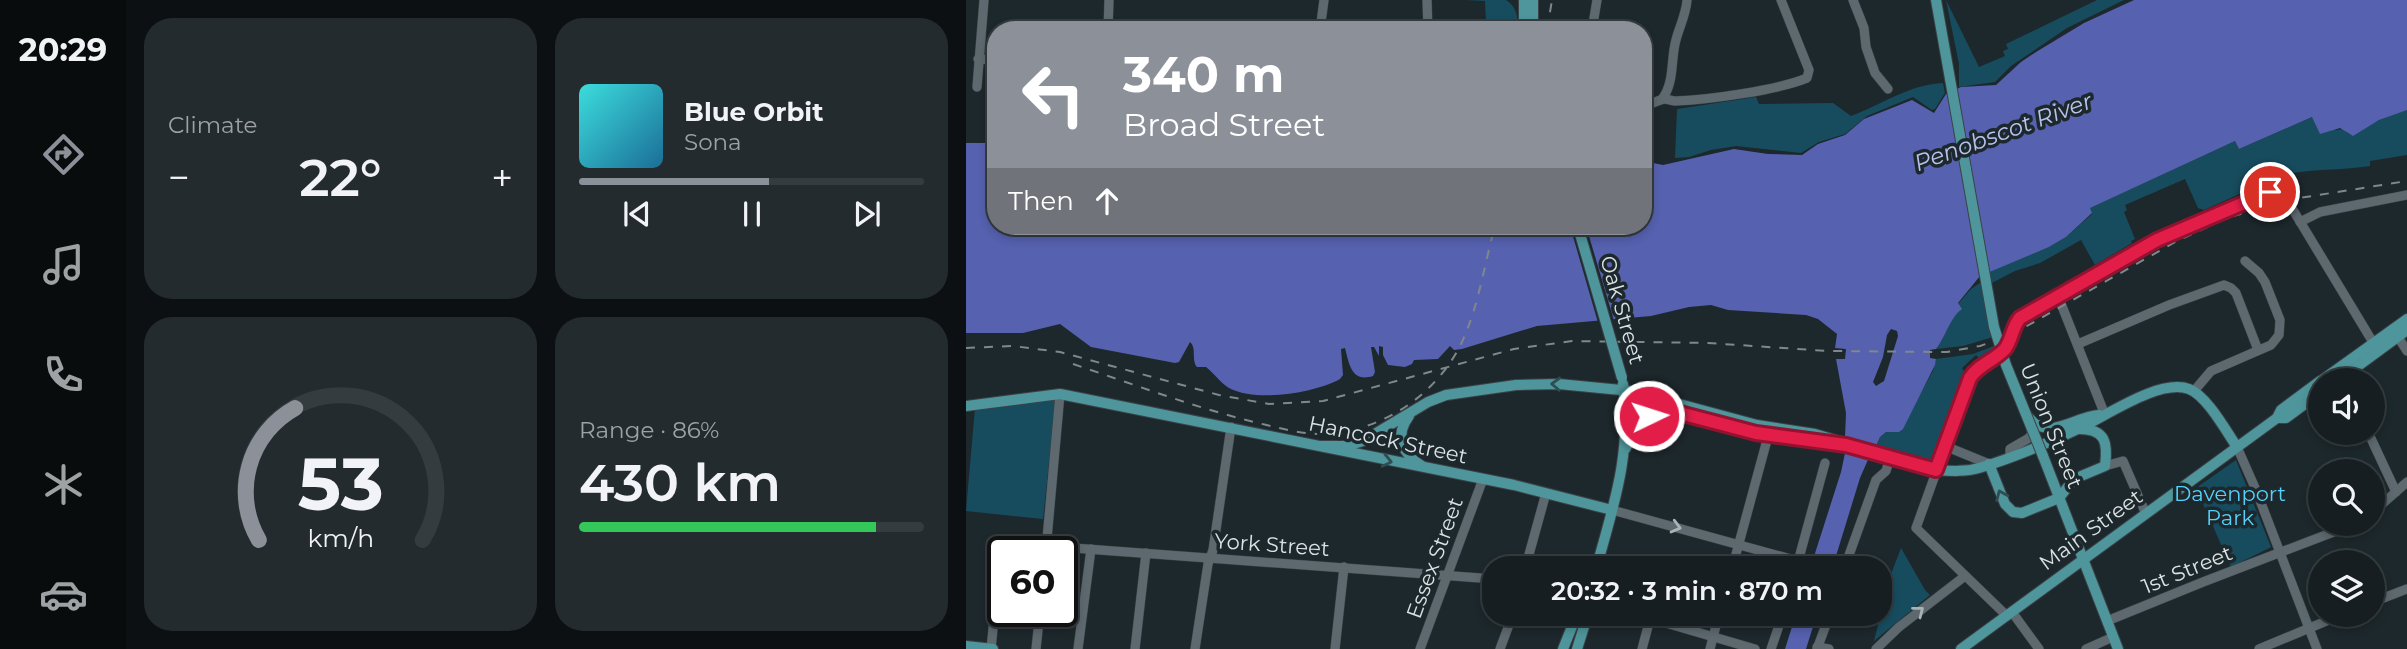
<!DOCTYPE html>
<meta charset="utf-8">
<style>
:root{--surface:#161e21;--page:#232b2e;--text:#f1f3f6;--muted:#9ea2a5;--line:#353c3f;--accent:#8c9099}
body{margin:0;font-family:Montserrat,sans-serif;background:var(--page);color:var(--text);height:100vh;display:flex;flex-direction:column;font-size:26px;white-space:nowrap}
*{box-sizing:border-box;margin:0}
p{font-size:23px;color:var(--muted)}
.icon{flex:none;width:38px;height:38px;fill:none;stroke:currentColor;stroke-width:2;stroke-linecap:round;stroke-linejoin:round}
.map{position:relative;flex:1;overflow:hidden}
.panel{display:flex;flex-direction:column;gap:18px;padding:18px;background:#0c1012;width:840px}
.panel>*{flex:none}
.banner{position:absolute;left:21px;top:21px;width:665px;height:214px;border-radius:28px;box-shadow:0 4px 10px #0003,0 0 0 2px var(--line);background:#8c9099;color:#fff;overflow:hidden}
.fabs{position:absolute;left:1342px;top:368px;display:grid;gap:14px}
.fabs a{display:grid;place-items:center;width:77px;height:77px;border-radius:50%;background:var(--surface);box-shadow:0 4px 10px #0003,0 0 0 2px var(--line);font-size:35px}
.speed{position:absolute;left:21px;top:536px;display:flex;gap:14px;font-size:35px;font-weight:700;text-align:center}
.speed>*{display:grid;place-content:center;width:91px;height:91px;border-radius:50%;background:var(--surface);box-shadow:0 4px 10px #0003,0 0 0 2px var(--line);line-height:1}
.speed .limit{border:4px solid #111;border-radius:10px;background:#fff;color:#111}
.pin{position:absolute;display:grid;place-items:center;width:60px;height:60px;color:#fff;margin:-30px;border:4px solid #fff;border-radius:50%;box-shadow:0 2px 7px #0007}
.me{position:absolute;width:77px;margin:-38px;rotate:86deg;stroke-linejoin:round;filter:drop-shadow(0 0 5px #0008)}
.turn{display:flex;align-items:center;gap:24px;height:147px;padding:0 21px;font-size:32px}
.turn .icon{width:91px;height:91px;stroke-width:2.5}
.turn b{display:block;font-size:49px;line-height:60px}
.then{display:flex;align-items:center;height:66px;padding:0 21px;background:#0003;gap:14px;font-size:26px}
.big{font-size:52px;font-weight:600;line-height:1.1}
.panel .card{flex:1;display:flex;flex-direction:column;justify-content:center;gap:10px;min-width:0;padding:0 24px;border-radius:28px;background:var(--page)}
.panel .dial{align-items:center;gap:0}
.dial svg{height:182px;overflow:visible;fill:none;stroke:var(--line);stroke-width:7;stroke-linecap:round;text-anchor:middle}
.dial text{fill:var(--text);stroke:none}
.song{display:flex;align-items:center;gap:21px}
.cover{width:84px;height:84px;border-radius:10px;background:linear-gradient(135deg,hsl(180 70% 55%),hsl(200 70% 35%))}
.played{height:7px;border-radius:4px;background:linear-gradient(90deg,var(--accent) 55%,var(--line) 55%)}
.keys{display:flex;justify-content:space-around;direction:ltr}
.heat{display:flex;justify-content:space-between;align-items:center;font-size:38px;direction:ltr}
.charge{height:10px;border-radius:5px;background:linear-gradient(90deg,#34c759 86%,var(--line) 0)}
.panel .tiles{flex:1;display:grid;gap:18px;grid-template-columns:repeat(2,1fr)}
.trip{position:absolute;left:516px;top:556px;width:410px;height:70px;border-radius:28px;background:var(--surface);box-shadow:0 4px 10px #0003,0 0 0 2px var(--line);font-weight:600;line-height:70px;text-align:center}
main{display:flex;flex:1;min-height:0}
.tab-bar{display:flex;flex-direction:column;width:126px;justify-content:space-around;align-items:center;background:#090c0d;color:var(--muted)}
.tab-bar .icon{width:49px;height:49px}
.tab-bar .current{color:var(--accent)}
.tab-bar b{font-size:32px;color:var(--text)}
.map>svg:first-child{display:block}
</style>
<main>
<nav class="tab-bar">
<b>20:29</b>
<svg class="icon current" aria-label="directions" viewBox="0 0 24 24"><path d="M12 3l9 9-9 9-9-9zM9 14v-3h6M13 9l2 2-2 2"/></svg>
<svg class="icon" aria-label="music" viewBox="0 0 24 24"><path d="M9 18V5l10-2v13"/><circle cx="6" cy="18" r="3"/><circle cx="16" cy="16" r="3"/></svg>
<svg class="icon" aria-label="phone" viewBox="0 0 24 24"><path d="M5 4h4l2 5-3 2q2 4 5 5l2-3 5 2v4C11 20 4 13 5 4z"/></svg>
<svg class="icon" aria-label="climate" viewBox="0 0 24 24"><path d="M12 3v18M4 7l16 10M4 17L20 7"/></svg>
<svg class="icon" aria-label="car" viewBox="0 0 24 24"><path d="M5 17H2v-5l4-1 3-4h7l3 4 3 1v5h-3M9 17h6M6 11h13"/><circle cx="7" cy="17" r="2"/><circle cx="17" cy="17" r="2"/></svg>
</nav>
<section class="panel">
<div class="tiles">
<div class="card"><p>Climate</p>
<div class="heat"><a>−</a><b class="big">22°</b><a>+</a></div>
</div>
<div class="card">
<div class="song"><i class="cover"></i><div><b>Blue Orbit</b><p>Sona</p></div></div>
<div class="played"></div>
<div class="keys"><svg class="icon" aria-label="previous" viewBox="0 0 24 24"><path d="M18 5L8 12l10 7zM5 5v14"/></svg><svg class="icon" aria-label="pause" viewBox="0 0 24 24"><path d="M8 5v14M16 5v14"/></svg><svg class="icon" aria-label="next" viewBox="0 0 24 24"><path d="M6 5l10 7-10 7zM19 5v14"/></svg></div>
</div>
<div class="card dial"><svg viewBox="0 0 100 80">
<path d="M14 69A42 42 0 1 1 86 69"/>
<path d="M14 69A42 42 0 0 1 30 11" stroke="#8c9099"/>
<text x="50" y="56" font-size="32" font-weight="700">53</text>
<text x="50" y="72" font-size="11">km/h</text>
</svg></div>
<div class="card"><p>Range · 86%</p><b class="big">430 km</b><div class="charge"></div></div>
</div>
</section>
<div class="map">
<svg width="1441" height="649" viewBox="0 0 1441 649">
<rect width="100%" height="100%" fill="#1d282c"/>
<g fill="#174c5e">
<path d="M500,0H540C551,7 552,17 552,30H501L500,22L520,21L519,1Z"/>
<path d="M980,0L1013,67L1039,56L1037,51L1042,49L1040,44L1131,0H1158L1101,28L1045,66L1029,82L993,87V64Z"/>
<path d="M977,83L979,93L969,109L966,110L947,97L901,116L879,134L853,142L835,153L770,146L745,150L723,157L709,158L711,109L790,97L793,104L867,103L885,116C917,104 942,85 977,83Z"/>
<path d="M1441,110V155L1404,161V166C1378,170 1352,169 1326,173C1316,175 1312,185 1302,187L1300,182L1238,210L1232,208L1219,179L1159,205L1161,210L1158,212L1169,239L1165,241L1166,243L1129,265L1115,240L1074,263L1049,271L1016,288L1027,337L997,346L970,349C980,337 983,318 995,309L992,304L1005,289L1024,276V270L1083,247L1100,237L1126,214L1123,208L1269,141L1273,149L1346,117L1370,130L1377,129L1383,134L1433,111Z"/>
<path d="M1036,343L1014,359L1010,355L996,368L998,371L965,461L910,446L914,437L920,432H933L967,371L970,359L1007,354Z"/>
<path d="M90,397L77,519L0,511L9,408Z"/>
<path d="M1270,460L1305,547L1265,567L1230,488Z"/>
<path d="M935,548L959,590L964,595L908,641L913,621L918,620L926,599L917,595Z"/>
</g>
<g fill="#5661af" fill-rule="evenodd">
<path d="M1168,0H1441V110L1413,120L1387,136L1374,128L1354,134L1346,117L1273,149L1269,141L1124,208L1126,213L1100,237L1083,247L1014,276L992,303L996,309C984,317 980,337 970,349L964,350V358L970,359L969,365L937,429L933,432H920L914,437L910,446H908L894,478L866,569H844L875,472L882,439L879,437L880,413L870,359H879L880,349L869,348L871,334L852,319L840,315L762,310L745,305L723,307L685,316L571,326L496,349L488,350L484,346L472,359L448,360L446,364L439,367L422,365L417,355V347L413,346V356L408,347H405L409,372L407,376C385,383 383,363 379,348L375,349L377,375L374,379C349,393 292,402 265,389C255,384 249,374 240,367H231C225,360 231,348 224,342L213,362L209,363L125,347L94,324L57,333H0V143H30V226H677V161L697,165L768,149L802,154L836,155L852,144L879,135L898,119L946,100L968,113L980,94L995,87L1030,85L1055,62L1070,52L1118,23ZM925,329L931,331L932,336L918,381L910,386L907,382L917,357L921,335Z"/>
<path d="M830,614H851L840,649H819Z"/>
</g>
<path fill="#1d282c" d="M604,226H620L649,324L633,326Z"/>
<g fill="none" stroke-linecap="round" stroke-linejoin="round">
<defs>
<g id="minor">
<path d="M461,0L462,30"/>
<path d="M887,0L898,28L900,47L909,73L922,89"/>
<path d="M142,30L143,0"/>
<path d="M354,30L358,0"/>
<path d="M626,30L631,0"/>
<path d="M12,59L30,60"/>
<path d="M11,87L18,0"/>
<path d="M696,99C708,84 705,62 709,44C712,29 720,16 721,0"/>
<path d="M677,105C685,105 692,100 698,99C702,99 706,101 709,101C742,100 812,90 841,78L843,70L815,0"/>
<path d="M1334,222L1354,212L1441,195"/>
<path d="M1092,296L1139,415"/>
<path d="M1432,337L1441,351"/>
<path d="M1112,344L1203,305L1258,285L1265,288L1270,293L1292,350"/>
<path d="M1228,391L1245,371L1305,345L1313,335L1314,320L1299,282L1293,273L1279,261"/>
<path d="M1402,432L1430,492"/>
<path d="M979,446L1023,464"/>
<path d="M1271,447L1290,490L1351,649"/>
<path d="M1044,456V449L1063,438L1066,433L1065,429"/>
<path d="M1139,466L1157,461L1180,514"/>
<path d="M646,510L832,561"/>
<path d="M1407,512L1441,482"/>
<path d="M80,546L528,579"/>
<path d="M80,550L94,394"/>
<path d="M559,569L580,493"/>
<path d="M766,569L804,429"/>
<path d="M830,569L859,463"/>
<path d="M878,569L910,480L920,471L924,458"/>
<path d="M1407,602L1441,589"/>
<path d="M1046,612L1073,649"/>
<path d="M669,614L789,649"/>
<path d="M1041,616L950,528L1004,378C1013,363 1030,360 1040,347C1047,337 1046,325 1057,316L1191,240L1294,194C1305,190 1313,191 1321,200L1411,349"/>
<path d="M1141,621L1237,582L1391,523"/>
<path d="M851,647L863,649"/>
<path d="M25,649L35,549"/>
<path d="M70,649L74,611"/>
<path d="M112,649L125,549"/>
<path d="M169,649L180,553"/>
<path d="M229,649L242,564L247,550L265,427"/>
<path d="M369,649L378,567"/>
<path d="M454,649L517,479"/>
<path d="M534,649L547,614"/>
<path d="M676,649L684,619"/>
<path d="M744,649L753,614"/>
<path d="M805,649L817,614"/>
<path d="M851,649L864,614"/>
<path d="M910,649L933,627L999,576"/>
<path d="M1120,649L1147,637"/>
<path d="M1293,649L1377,614"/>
</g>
<g id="major">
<path d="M558,0V30"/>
<path d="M567,0V30"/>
<path d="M970,0L1000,169"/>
<path d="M1356,380L1441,319"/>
<path d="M1373,380L1441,330"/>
<path d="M0,406L94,394L548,485L646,510"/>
<path d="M443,416C428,436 436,454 456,466"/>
<path d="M1061,416C1083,442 1104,418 1133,415"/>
<path d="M1311,418H1320L1354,393"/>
<path d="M355,446H381L397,441L462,402L480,395L550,385L593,384L665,391L791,425L849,434L970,470C985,471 999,472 1013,468C1047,458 1082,443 1114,428C1140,416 1194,378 1223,389C1241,396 1260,431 1271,447"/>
<path d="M660,448C665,431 677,414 696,411C718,408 754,425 776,430C801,436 827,438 852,442"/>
<path d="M1077,456L1152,649"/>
<path d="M1023,464L1039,504L1047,512L1056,513L1093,498"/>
<path d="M1093,498L1108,479L1139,466C1142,443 1140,429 1113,429"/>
<path d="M630,569C648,504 666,453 657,384"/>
<path d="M0,646L27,649"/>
<path d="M597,649L611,614"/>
<path d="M611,649L622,614"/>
<path d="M995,649L1311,418L1315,410L1354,381"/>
</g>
</defs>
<use href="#minor" stroke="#3a4347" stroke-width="10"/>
<use href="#major" stroke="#3a4347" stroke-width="12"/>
<use href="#minor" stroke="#5d696f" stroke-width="9"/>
<use href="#major" stroke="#4e969b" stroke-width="10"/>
<g stroke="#7f888b" stroke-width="2" stroke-dasharray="9 9" stroke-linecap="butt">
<path d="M581,30L586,0"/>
<path d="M0,348L47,346L94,352L253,395L303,404L357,401L548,349L606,341L742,343L862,351L981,352L1014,346L1045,335L1211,241L1261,218L1321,200L1441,181"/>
<path d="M107,364C167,384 227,407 288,422C309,427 330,433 351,434C410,434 465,400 493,348C512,311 518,265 529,226"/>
</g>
<defs>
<g id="major-bridge">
<path d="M1000,169L1028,327L1040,365L1077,456"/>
<path d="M612,227L656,378"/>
</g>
</defs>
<use href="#major-bridge" stroke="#3a4347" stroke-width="12" stroke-linecap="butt"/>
<use href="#major-bridge" stroke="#4e969b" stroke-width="10"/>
</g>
<defs><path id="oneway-chevron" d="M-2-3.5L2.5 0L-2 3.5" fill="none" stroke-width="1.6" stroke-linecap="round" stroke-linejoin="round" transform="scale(1.75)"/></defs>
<g stroke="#2e4e53">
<use href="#oneway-chevron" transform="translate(590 384) rotate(-178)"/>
<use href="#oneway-chevron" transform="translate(421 461) rotate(13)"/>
<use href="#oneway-chevron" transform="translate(1035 495) rotate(-113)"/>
</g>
<g stroke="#a9b2b6">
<use href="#oneway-chevron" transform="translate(710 527) rotate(15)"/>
<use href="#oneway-chevron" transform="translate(953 611) rotate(-38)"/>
</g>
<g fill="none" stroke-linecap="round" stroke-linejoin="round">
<defs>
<path id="route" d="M683,416L694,412L706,411L790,433L880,445L970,470L1004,378C1013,364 1028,361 1039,349C1046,340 1046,327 1054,318L1191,240L1304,192"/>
</defs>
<use href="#route" stroke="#92132f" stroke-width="18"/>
<use href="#route" stroke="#e11d48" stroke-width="12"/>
</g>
<g text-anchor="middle" stroke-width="7" stroke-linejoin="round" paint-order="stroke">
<g font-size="21" fill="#dbe2e5" stroke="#1d282c">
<text transform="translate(656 310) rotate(74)" y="7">Oak Street</text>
<text transform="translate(1085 426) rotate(68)" y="7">Union Street</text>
<text transform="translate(422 440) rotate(12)" y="7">Hancock Street</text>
<text transform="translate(1125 530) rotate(-36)" y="7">Main Street</text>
<text transform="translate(306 545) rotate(4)" y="7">York Street</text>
<text transform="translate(469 558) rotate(-70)" y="7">Essex Street</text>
<text transform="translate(1221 570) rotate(-22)" y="7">1st Street</text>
</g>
<g font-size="21" fill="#57d0fb" stroke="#1d282c">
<text x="1264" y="501">Davenport<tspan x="1264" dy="24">Park</tspan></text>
</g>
<g font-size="23" font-style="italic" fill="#b9c2ed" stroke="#1d282c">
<text transform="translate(1037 132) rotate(-20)" y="8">Penobscot River</text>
</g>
</g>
</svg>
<div class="fabs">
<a><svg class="icon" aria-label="sound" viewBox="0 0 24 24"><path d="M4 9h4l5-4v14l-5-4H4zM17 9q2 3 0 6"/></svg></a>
<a><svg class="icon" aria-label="search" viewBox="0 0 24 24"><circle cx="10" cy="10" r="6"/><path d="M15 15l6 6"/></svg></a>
<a><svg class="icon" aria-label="layers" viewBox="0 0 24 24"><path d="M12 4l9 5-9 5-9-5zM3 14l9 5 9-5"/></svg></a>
</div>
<div class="speed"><div class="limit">60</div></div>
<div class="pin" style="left:1304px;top:192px;background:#d93025"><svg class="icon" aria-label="arrive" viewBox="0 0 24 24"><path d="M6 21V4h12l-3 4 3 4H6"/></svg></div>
<svg class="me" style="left:683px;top:416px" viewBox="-20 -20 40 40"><circle r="17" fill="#e11d48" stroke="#fff" stroke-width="3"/><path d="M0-11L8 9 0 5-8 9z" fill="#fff"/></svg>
<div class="trip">20:32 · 3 min · 870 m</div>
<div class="banner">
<div class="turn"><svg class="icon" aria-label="left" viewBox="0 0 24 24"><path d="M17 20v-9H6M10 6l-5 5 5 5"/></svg><div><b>340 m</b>Broad Street</div></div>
<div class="then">Then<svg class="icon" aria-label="ahead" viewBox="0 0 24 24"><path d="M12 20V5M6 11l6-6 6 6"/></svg></div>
</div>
</div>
</main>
